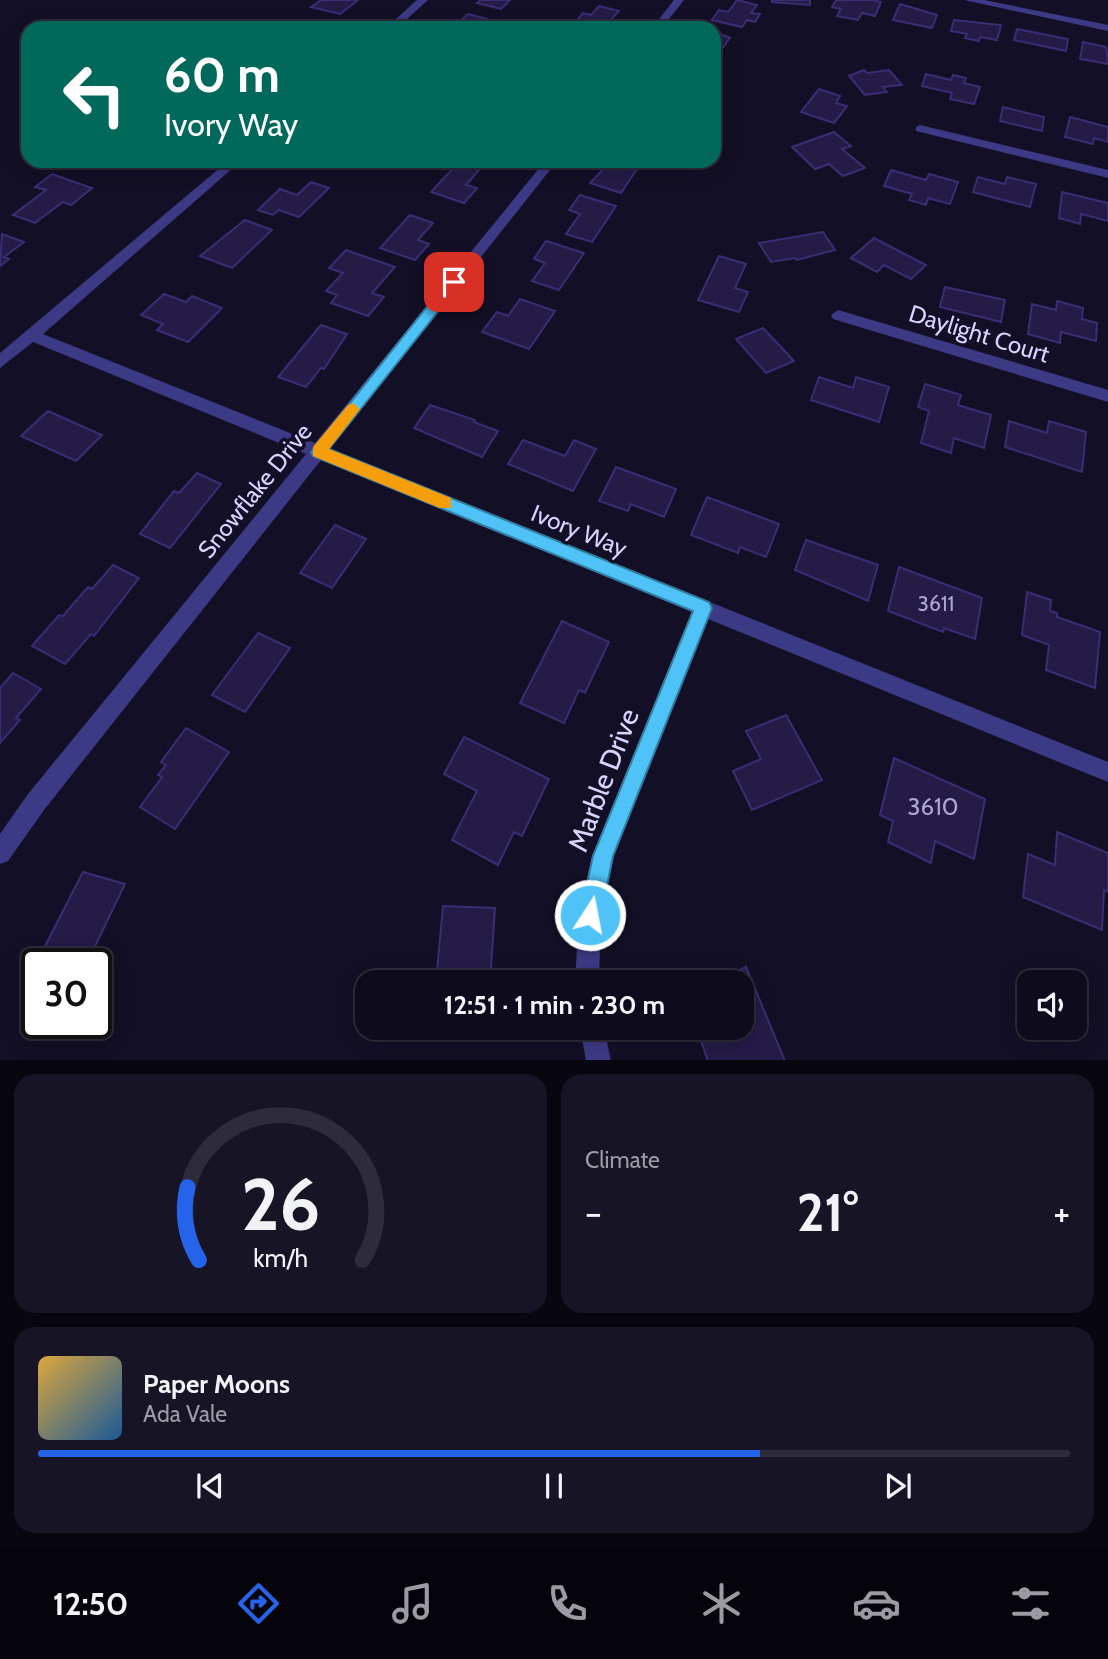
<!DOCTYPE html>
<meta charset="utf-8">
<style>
:root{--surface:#0e0b1c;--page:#171425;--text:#f1f3f6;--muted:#9b9ba3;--line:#2e2b3b;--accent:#2563eb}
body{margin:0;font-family:Cabin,sans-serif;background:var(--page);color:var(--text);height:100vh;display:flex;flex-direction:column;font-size:26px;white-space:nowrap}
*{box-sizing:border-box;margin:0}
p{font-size:23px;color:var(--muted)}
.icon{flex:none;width:38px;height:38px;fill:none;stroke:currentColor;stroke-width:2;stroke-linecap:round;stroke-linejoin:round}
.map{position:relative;height:1060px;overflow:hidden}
.drawer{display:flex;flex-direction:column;gap:14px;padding:14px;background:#08060f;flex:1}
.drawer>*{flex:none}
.banner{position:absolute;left:21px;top:21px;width:700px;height:147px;border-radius:21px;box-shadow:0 4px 18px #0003,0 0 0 2px var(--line);background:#00695c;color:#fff;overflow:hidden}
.fabs{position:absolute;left:1017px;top:970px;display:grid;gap:14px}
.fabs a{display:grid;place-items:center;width:70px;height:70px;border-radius:14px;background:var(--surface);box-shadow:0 4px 18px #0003,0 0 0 2px var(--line);font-size:35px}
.speed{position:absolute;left:21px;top:948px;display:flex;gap:14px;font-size:35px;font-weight:700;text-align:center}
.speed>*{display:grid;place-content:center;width:91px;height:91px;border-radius:50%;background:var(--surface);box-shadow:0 4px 18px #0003,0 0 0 2px var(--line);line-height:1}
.speed .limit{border:4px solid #111;border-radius:10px;background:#fff;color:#111}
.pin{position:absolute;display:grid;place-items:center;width:60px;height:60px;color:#fff;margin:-30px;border-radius:14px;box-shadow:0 4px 10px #0006}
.me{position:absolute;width:77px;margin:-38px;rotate:11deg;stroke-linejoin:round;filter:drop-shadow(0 0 5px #0008)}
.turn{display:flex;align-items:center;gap:24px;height:147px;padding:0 28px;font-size:32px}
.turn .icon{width:91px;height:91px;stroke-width:2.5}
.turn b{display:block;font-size:49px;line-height:60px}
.big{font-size:52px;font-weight:700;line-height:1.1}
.drawer .card{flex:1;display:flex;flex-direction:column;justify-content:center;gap:10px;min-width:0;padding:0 24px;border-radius:21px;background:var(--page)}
.drawer .dial{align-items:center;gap:0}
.dial svg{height:182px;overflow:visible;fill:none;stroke:var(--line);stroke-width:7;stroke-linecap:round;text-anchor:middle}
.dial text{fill:var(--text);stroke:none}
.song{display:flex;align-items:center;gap:21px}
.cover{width:84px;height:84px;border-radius:10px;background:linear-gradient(135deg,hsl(40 70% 55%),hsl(210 70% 35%))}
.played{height:7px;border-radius:4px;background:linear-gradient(90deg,var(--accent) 70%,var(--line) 70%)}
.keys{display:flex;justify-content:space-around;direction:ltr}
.heat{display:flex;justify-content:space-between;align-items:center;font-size:38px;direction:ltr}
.drawer .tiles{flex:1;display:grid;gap:14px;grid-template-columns:1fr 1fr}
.card:last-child{grid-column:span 2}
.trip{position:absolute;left:355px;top:970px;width:399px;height:70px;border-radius:21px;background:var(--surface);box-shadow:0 4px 18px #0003,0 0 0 2px var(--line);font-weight:700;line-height:70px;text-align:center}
.tabs{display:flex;height:112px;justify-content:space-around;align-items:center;background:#06040b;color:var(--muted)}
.tabs .icon{width:49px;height:49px}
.tabs .on{color:var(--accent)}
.tabs b{font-size:32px;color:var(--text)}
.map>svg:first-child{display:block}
</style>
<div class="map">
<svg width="1108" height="1061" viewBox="0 0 1108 1061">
<rect width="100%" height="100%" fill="#130f26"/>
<g fill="#241b47" stroke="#3b2d73" stroke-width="2">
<path d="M321,0H358L340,14L311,7Z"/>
<path d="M481,0H510L501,9L477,3Z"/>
<path d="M737,0L757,5L751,13L760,14L755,22L747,20L742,27L712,20L719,10L728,12Z"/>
<path d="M772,0H810V5L772,2Z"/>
<path d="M836,0H872L881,2L875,16L862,13L858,20L837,16L841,9L832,7Z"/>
<path d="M900,4L937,15L932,28L893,20Z"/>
<path d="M599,6L619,11L607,24L615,28H579L585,21L577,20L583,13L591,15Z"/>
<path d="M468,14L487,19L478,28H452Z"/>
<path d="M954,20L1001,25L997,40L980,37L979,41L965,38L967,34L951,31Z"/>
<path d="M1017,29L1068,39L1066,51L1014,40Z"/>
<path d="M714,31L730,38L722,49L714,48Z"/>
<path d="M1083,42L1106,47L1108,64L1080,59Z"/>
<path d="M864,70L867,73L889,70L902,85L883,87L887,92L865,95L849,76Z"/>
<path d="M926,74L951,80L953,75L966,78L964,83L980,87L974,104L950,99L952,93L922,86Z"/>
<path d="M819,89L840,96L836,103L847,106L834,123L801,112Z"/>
<path d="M1003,107L1044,117L1042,131L1000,121Z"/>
<path d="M1070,117L1108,127V142L1094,138L1093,144L1065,137Z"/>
<path d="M834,132L851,146L842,149L865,168L843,176L829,164L815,169L792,147Z"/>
<path d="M611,161L639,166L621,193L590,183Z"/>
<path d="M458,163L479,170L466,185L477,188L464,203L431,192Z"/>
<path d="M891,170L926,180L929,174L958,182L950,204L928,198L926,205L909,200L912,194L884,186Z"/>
<path d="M52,174L92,188L71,205L63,202L35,223L13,215L46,190L35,187Z"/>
<path d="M978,177L1005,184L1007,177L1036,184L1030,207L973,192Z"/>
<path d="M311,182L329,188L299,217L279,210L273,215L258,210L280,189L297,195Z"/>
<path d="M1062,192L1108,203V221L1081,214L1080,224L1059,218Z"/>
<path d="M580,195L616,206L592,242L566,234L580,214L569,210Z"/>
<path d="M410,215L433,223L418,240L429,244L415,260L380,248Z"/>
<path d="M245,220L272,230L232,268L200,256Z"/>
<path d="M823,232L835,250L797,260L795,258L771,262L759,243Z"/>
<path d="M2,234L24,242L4,257L9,259L0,266Z"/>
<path d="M874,238L926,265L911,279L884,265L877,272L851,258Z"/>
<path d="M546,241L584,253L559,290L532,281L545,263L534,259Z"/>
<path d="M346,250L395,267L372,293L384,297L368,316L331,303L337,295L326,291L343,273L329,268Z"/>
<path d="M719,256L746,264L735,288L748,292L739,312L698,300Z"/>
<path d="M945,287L1005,300L1001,322L940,307Z"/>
<path d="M164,294L186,302L192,296L222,308L188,342L157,330L163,324L141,315Z"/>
<path d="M520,299L555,311L529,349L482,332L497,312L508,316Z"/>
<path d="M1057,301L1083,308L1082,319L1097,323L1096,341L1061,332L1060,343L1028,334L1032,304L1056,310Z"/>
<path d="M321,325L347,334L324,369L321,368L306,387L278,377Z"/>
<path d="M763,328L794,361L766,373L736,339Z"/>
<path d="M819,377L853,388L856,377L889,387L879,422L811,400Z"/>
<path d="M925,384L961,395L958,405L991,415L984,448L954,438L951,453L921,443L929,411L918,407Z"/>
<path d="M430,405L475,420L474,422L498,431L482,457L414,428Z"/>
<path d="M48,411L102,435L76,461L21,436Z"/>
<path d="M1009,421L1047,433L1049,421L1086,432L1082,472L1005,447Z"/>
<path d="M523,440L565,456L574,440L596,449L573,491L508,464Z"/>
<path d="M616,467L676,489L664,517L631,504L628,511L599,501Z"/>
<path d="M197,473L221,484L170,548L140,534L174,491L179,493Z"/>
<path d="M707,497L779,524L766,557L740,547L738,553L691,535Z"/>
<path d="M335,525L366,539L332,588L300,573Z"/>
<path d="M806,540L878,565L868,601L795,570Z"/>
<path d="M113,565L139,578L94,636L91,634L65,664L32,646L59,615L63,616L88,587L92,589Z"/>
<path d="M899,567L982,598L975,639L944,628L943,632L888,611Z"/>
<path d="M1027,592L1051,600L1050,611L1057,613V617L1100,632L1095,688L1046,670L1049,645L1022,635Z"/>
<path d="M562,621L609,642L585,693L579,690L564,723L520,703Z"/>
<path d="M258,633L290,648L245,712L212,695Z"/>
<path d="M13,673L41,689L16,718L20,720L0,743V688Z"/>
<path d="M786,715L822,780L752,810L733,771L761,759L746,731Z"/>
<path d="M186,728L229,752L175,829L140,807L162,777L158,775L166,765L161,762Z"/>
<path d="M464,737L549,779L522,836L514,832L498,865L452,840L477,791L444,774Z"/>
<path d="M894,758L985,799L974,859L935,841L931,863L888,842L893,821L880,815Z"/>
<path d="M1057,832L1108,853V892L1104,890L1102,930L1023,897L1028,854L1055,865Z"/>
<path d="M83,872L125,884L87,963L43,950Z"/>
<path d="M443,906L495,908L490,982H436Z"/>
<path d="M746,967L785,1061H708L696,1027H742V982H711Z"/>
<path d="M431,1027H487L486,1032L431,1030Z"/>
</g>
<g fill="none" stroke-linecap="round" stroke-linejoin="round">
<g fill="#3d3a85" fill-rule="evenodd">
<path d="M417,0H428L397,28H386Z"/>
<path d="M674,0H684L662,28H652Z"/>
<path d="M964,0H984L1108,25V31Z"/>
<path d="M920,125L1108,170V178L916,131V127Z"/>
<path d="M228,161H241L43,334L315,443L545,161H557L329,449L1108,762V782L708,619L614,856L601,915L599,982H575L579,915L592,856L692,612L321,460L44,810L8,861L0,864V834L28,794L306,454L33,342L0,368V353Z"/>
<path d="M838,310L1108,390V402L833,319L831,315Z"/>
<path d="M580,1027H604L611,1061H586Z"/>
</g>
</g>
<path fill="#4fc3f7" stroke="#337fa1" stroke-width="2" d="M454,277L461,282L459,285L329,449L709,602L712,608L613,856L601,915L597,922L590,925L583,922L580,915L593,856L693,611L313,456L311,452L450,278Z"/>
<path fill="#f59e0b" d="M353,403L360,409L329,449L451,498V508H440L313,456V447L348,405Z"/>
<g text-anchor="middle" stroke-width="7" stroke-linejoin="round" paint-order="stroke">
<g font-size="21" fill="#aca6d1">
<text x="936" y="611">3611</text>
</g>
<g font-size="24" fill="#d9d4ff" stroke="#130f26">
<text transform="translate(979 334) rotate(17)" y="8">Daylight Court</text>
<text transform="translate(255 491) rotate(-51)" y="8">Snowflake Drive</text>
<text transform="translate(579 531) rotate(22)" y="8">Ivory Way</text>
</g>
<g font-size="24" fill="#aca6d1">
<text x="933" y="815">3610</text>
</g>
<g font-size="28" fill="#d9d4ff" stroke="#130f26">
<text transform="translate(603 780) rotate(-69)" y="10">Marble Drive</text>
</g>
</g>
</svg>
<div class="fabs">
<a><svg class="icon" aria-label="sound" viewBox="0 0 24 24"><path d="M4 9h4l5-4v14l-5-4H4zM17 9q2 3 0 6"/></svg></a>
</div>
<div class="speed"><div class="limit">30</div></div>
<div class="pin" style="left:454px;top:282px;background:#d93025"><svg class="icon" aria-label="arrive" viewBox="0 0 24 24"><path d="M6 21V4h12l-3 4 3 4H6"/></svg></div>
<svg class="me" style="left:590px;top:915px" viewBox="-20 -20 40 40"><circle r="17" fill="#4fc3f7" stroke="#fff" stroke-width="3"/><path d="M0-11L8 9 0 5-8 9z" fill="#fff"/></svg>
<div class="trip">12:51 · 1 min · 230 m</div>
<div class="banner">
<div class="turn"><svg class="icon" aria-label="left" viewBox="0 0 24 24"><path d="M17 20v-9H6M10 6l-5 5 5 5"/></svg><div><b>60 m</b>Ivory Way</div></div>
</div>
</div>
<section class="drawer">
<div class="tiles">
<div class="card dial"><svg viewBox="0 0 100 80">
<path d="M14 69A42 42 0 1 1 86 69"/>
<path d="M14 69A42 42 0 0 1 9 37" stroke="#2563eb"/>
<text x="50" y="56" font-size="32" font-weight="700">26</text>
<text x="50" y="72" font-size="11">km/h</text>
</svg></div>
<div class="card"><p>Climate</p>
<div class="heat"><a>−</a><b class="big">21°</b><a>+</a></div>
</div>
<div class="card">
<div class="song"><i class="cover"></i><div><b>Paper Moons</b><p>Ada Vale</p></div></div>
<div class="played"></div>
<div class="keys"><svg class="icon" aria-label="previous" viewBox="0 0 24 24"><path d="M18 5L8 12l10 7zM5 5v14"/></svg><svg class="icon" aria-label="pause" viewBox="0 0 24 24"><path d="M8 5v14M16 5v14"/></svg><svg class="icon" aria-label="next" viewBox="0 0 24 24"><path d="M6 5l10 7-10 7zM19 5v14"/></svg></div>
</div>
</div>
</section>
<nav class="tabs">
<b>12:50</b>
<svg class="icon on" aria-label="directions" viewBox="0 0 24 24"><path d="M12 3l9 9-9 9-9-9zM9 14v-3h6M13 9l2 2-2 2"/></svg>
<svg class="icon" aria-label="music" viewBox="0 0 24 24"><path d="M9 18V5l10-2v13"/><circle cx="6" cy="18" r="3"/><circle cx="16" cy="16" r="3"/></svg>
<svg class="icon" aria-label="phone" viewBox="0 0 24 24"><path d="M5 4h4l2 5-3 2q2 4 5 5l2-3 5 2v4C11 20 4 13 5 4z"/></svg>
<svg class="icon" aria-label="climate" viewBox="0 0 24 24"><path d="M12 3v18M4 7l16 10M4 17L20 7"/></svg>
<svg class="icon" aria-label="car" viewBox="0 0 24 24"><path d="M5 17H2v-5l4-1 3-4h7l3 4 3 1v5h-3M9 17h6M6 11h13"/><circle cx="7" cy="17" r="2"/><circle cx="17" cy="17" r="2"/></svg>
<svg class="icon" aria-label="filters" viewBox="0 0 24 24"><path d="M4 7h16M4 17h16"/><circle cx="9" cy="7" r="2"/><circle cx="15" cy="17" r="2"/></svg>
</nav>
